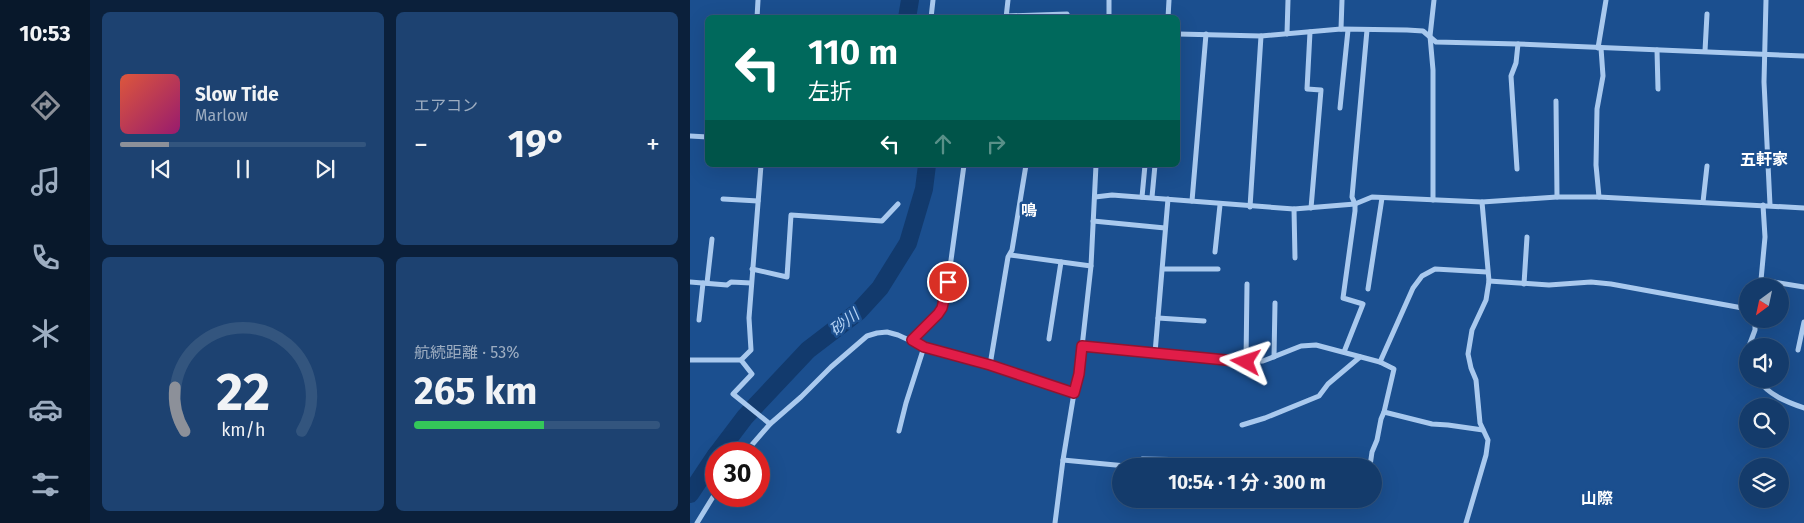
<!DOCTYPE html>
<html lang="ja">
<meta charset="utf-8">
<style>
:root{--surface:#143b6b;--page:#1d4271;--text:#f1f3f6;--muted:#9dadc1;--line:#33557e;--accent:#8c9099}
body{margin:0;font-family:"Fira Sans","Noto Sans JP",sans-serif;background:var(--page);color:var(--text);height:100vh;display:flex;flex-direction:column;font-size:19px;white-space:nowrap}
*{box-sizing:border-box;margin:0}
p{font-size:16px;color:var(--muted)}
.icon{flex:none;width:28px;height:28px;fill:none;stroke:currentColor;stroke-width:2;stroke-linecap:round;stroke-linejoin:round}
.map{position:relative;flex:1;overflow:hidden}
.panel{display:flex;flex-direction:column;gap:12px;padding:12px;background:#0b203b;width:600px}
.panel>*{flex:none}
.hud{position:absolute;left:15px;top:15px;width:475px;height:152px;border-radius:8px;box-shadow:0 5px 20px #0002,0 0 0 1px var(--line);background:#00695c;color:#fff;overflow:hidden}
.needle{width:32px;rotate:213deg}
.tools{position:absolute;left:1049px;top:278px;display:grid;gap:10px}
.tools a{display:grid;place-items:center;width:50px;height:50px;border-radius:50%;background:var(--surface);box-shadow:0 5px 20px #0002,0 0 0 1px var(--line);font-size:25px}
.speed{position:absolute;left:15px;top:442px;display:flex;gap:10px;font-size:25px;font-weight:700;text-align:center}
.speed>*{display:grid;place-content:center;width:65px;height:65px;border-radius:50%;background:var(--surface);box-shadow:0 5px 20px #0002,0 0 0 1px var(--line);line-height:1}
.speed .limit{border:8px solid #d22;background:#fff;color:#111}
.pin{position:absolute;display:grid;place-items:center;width:42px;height:42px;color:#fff;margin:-21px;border:2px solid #fff;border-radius:50%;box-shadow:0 1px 5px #0007}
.me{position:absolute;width:55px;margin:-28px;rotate:275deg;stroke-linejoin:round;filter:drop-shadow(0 0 4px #0008)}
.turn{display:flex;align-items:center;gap:18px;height:105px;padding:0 20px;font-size:22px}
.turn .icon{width:65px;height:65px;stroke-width:2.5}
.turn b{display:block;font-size:35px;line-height:42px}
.lanes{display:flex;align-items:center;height:48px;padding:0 20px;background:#0003;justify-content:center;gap:25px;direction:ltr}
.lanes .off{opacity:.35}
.big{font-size:38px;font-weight:700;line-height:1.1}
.panel .tile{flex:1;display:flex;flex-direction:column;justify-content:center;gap:8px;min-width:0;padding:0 18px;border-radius:8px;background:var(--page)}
.panel .dial{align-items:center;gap:0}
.dial svg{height:130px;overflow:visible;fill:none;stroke:var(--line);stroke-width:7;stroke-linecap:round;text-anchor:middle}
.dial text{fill:var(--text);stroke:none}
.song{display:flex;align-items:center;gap:15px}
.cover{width:60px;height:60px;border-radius:8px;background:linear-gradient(135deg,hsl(10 70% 55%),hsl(320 70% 35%))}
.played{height:5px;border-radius:2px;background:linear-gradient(90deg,var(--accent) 20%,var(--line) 20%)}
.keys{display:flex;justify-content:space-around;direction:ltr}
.heat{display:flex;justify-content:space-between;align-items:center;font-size:28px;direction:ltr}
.charge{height:8px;border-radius:4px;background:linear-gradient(90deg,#34c759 53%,var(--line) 0)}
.panel .tiles{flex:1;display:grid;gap:12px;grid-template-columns:repeat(2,1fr)}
.trip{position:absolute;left:422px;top:458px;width:270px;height:50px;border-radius:25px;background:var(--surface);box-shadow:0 5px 20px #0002,0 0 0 1px var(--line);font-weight:700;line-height:50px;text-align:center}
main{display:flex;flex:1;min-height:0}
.dock{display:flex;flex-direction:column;width:90px;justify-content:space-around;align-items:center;background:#08182b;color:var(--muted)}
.dock .icon{width:35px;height:35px}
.dock .active{color:var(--accent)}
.dock b{font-size:22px;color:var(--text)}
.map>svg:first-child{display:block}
</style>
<main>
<nav class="dock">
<b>10:53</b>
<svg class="icon active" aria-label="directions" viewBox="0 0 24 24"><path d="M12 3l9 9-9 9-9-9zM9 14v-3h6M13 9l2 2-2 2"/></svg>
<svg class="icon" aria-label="music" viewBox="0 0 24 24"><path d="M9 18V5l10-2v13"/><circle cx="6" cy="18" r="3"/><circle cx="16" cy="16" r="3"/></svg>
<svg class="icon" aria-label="phone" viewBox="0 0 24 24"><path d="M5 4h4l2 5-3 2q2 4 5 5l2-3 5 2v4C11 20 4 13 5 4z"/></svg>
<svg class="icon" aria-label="climate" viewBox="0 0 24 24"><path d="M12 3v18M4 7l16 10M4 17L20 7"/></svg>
<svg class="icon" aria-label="car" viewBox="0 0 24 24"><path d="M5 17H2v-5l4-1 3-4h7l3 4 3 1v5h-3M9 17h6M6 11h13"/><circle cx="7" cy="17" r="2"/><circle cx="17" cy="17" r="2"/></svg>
<svg class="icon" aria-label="filters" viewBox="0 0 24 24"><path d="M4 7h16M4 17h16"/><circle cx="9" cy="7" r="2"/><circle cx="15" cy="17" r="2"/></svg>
</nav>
<section class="panel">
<div class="tiles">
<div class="tile">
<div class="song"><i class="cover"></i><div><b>Slow Tide</b><p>Marlow</p></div></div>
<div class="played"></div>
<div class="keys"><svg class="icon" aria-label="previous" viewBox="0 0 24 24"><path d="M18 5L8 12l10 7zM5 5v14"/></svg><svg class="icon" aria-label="pause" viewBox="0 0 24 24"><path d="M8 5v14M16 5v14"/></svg><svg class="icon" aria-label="next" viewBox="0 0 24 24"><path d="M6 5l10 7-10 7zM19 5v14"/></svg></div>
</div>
<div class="tile"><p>エアコン</p>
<div class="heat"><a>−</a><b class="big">19°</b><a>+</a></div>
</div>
<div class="tile dial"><svg viewBox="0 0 100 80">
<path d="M14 69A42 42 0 1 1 86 69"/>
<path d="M14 69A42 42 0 0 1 8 42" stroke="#8c9099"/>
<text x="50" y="56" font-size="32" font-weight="700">22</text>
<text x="50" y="72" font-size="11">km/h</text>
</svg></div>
<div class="tile"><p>航続距離 · 53%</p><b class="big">265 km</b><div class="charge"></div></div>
</div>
</section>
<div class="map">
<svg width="1114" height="523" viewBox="0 0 1114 523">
<rect width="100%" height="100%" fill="#1b4f8f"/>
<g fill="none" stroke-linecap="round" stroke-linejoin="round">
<g stroke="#123a6d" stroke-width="18">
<path d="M217,18L220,0"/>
<path d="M27,454L55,417L118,350L169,311L190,288L218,243L234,189L237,165"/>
<path d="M0,494L26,455"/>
</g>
<g stroke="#a9c9ee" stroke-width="5">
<path d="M1076,0L1074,82L1080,205"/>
<path d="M316,16L377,14L379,18"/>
<path d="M67,18L68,0"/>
<path d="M147,18H158"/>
<path d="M241,18L243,0"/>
<path d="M316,18L318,0"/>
<path d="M419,18V0"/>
<path d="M478,18L479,0"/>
<path d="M651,29L652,0"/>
<path d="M620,32L617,89L631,90L621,208"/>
<path d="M488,34L571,36L651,29L717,30L733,31L746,42L828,44L1114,56"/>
<path d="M597,34L598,0"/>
<path d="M908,48L916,0"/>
<path d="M967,50L968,89"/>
<path d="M1015,51L1017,14"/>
<path d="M866,101L867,197"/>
<path d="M650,108L658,30"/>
<path d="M0,136L18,137"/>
<path d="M71,165L59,318L61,350L51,360L62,374L43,394L80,424"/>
<path d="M827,169L821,76L826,63L828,44"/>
<path d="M405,197L422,195L604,209L665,204L682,197L792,202L867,197H909L1114,208"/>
<path d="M452,197L455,165"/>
<path d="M462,197L465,165"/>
<path d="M909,197L906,165L907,109L913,76L911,48"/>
<path d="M33,199L68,201"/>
<path d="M743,200V70L740,36L744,0"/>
<path d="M502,201L516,34"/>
<path d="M1013,202L1017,166"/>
<path d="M560,207L571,36"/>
<path d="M604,209L605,258"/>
<path d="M403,221L475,228"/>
<path d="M525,252L530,205"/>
<path d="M320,255L401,266"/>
<path d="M62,269L97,277L101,215L192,221L208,204"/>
<path d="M473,269H528"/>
<path d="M1071,280L1114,287"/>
<path d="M799,281L859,285L901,282L921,284L1058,309"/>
<path d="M0,282L37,285L41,282L61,283"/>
<path d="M17,283L22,239"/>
<path d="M834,284L837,237"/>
<path d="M1069,286L1071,280L1075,237L1073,205"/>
<path d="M678,289L692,198"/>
<path d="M468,318L514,321"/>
<path d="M9,320L13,283"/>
<path d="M359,339L371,262"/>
<path d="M222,340L248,315L252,308L258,282L274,165"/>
<path d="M392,346L556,362L573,361L611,346L626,345L690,362L723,288L732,276L745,269L797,272"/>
<path d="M1059,346L1065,330V319"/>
<path d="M1108,350L1114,322"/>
<path d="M1058,351V358"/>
<path d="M654,352L673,304L653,298L665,211V204L662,197L677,30"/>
<path d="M465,353L478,199"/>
<path d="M584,357L585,303"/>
<path d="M0,360H51"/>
<path d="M556,362L557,284"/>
<path d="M300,365L318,257L322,250L336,165"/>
<path d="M1068,379C1078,395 1097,402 1114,408"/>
<path d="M694,412L742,424L758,425L793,430"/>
<path d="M552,425L575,418L629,396L638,384L670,357"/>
<path d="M209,431L216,403L234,347"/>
<path d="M54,454L80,424L111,397L141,367L177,336L187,333L197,332L208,335L234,347L300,365L384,393"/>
<path d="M373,460L436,466"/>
<path d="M441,466L452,459L507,460"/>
<path d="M680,466L682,452L687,440L691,419L694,412L704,369L690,362"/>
<path d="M7,523L26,492"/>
<path d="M365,523L373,460L384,393L389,374L401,266L406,165"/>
<path d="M776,523L796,455L798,440L790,423L786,380L781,368L778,354L782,330L796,300L799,281L792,202"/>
</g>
</g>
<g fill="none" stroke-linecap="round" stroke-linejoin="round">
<defs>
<path id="route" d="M258,282L252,308L248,314L222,340L234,347L300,365L384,393L389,374L392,346L556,362"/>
</defs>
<use href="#route" stroke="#92132f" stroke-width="12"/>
<use href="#route" stroke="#e11d48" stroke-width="9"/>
</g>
<g text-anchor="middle" stroke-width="5" stroke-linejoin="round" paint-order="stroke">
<g font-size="16" font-weight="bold" fill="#fff" stroke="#1b4f8f">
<text x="1074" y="165">五軒家</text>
<text x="339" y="216">鳴</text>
<text x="907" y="504">山際</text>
</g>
<g font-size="16" font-style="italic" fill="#b5d3f5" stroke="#1b4f8f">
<text transform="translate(154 322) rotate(-38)" y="6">砂川</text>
</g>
</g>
</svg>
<div class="tools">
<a><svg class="needle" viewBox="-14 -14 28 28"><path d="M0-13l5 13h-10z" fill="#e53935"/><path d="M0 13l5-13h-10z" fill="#9dadc1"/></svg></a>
<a><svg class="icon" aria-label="sound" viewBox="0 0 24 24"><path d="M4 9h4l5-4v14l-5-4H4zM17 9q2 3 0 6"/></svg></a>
<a><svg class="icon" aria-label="search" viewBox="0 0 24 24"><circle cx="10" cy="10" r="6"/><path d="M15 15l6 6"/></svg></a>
<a><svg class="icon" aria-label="layers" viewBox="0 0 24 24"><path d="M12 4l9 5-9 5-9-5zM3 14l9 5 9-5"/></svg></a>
</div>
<div class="speed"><div class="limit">30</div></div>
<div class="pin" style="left:258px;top:282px;background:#d93025"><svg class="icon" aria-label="arrive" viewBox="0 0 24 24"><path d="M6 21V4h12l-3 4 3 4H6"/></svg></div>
<svg class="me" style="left:556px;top:362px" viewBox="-20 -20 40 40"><path d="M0-17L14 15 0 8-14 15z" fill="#e11d48" stroke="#fff" stroke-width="4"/></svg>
<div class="trip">10:54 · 1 分 · 300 m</div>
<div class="hud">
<div class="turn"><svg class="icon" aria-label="left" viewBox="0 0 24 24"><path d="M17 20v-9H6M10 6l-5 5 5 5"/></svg><div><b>110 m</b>左折</div></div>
<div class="lanes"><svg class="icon" aria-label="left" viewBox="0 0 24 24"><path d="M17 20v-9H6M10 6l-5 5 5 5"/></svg><svg class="icon off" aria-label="ahead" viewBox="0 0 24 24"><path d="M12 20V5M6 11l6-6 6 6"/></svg><svg class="icon off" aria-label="right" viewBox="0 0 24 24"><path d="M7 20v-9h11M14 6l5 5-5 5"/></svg></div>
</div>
</div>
</main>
